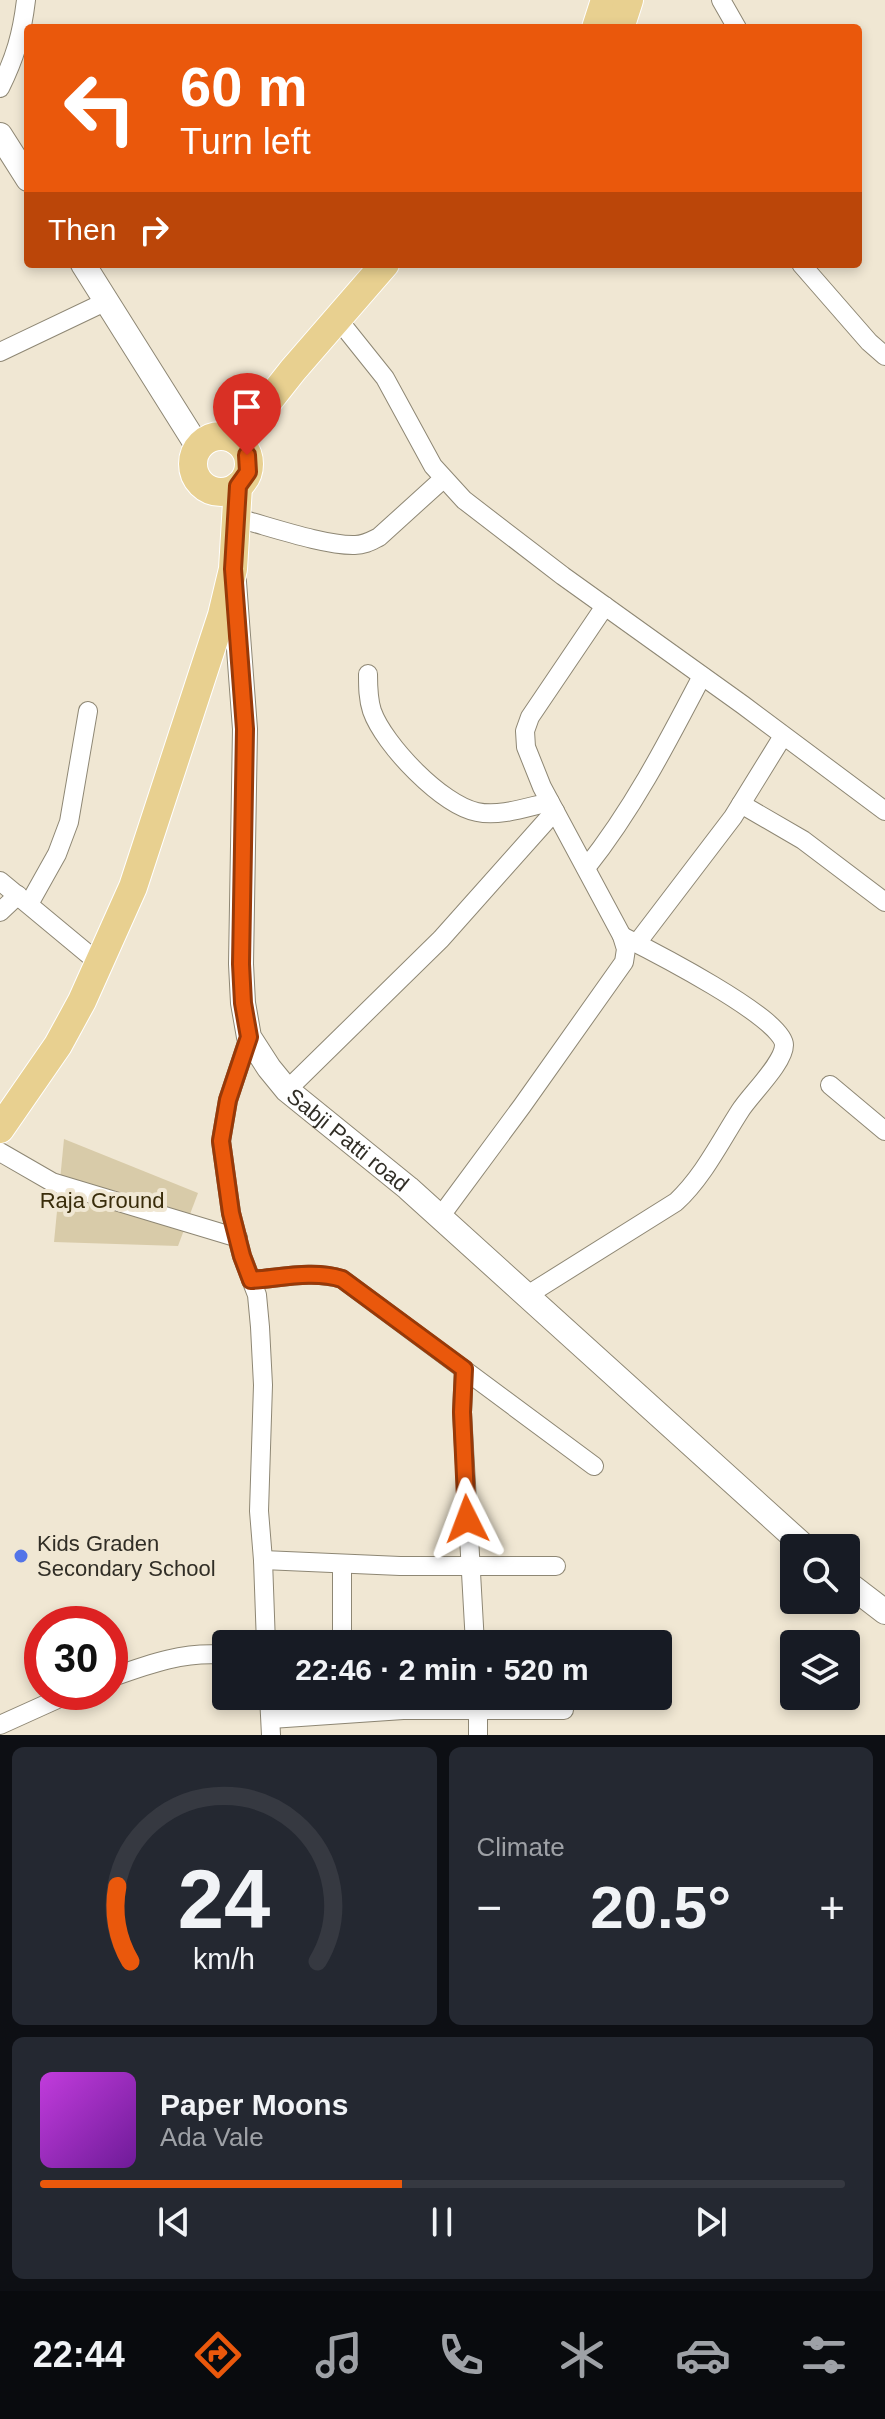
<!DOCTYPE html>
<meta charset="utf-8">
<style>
:root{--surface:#171b24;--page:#242831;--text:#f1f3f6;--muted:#9ea1a6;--line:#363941;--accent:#ea580c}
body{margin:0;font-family:Helvetica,sans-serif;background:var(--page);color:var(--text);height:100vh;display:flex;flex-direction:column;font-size:30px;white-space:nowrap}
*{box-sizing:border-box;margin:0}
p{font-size:26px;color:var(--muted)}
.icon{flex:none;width:44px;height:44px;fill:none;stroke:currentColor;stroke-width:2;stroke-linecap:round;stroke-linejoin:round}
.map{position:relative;height:1735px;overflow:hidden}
.details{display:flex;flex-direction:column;gap:12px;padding:12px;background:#0d0f14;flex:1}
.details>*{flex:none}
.top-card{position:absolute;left:24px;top:24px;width:838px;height:244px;border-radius:8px;box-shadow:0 4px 12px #0003;background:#ea580c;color:#fff;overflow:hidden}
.controls{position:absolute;left:780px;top:1534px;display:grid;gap:16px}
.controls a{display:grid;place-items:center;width:80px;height:80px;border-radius:8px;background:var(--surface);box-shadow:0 4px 12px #0003;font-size:40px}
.speed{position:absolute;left:24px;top:1606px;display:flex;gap:16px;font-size:40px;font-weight:700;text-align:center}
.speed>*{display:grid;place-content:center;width:104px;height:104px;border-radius:50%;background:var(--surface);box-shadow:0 4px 12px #0003;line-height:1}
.speed .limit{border:12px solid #d22;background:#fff;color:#111}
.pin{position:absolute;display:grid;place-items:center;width:68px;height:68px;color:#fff;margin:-82px -34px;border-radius:50% 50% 50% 0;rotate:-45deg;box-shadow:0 0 8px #0007}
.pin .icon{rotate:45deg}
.me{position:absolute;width:88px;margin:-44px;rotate:357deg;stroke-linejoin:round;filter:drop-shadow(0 0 6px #0008)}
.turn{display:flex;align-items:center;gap:28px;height:168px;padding:0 24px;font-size:36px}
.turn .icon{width:104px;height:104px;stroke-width:2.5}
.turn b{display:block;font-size:56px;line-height:68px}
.then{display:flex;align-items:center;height:76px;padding:0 24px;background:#0003;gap:16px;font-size:30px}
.big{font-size:60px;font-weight:700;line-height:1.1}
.details .tile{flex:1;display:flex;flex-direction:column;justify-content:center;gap:12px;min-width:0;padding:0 28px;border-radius:12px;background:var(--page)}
.details .dial{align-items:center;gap:0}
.dial svg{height:208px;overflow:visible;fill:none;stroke:var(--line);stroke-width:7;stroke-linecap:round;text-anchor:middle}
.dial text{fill:var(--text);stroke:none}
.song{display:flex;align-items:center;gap:24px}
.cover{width:96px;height:96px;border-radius:12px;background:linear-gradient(135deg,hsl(290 70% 55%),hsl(280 70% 35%))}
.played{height:8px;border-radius:4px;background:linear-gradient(90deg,var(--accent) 45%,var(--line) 45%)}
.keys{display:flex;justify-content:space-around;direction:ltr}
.heat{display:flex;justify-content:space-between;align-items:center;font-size:44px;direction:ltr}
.details .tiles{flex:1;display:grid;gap:12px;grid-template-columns:1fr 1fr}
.tile:last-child{grid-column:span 2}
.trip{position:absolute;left:212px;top:1630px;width:460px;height:80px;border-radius:8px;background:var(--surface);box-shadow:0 4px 12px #0003;font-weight:700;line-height:80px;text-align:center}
.menu{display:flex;height:128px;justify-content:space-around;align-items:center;background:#090b0e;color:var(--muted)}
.menu .icon{width:56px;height:56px}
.menu .active{color:var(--accent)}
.menu b{font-size:36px;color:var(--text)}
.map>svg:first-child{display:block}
</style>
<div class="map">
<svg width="885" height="1735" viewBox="0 0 885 1735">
<rect width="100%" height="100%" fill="#f0e7d3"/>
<path fill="#d8cba9" d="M64,1139L198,1193L178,1246L54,1242Z"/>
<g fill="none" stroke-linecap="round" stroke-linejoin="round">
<defs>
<g id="minor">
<path d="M721,0L737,28"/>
<path d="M0,88C15,58 22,34 26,0"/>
<path d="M801,264L869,342L885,356"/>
<path d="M337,318L385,378L433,466L464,500L563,576L743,705L885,811"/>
<path d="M0,352L107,301"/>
<path d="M237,518C268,526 325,546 355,545C365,545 371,541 379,537L443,479"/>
<path d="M368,674C368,687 368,699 372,711C384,745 442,805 477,812C500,817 527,807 550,802"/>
<path d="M741,804L803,840L885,902"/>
<path d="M586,868C633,809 667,743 702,676"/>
<path d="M0,881L100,964"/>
<path d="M29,904L57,854L69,822L88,711"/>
<path d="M0,912L18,895"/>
<path d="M637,943L733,817L783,736"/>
<path d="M249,1037L228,1100L221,1141L231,1213L242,1256L257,1295L260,1327L263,1385L259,1511L263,1560L266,1644"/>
<path d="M830,1085L885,1131"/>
<path d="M287,1090L441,939L555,811"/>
<path d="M0,1152L52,1182L238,1238"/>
<path d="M440,1217L522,1106L624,962L626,949L622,936L542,787L526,747L525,731L530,717L605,606"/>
<path d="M251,1280C280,1278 314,1270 342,1279L594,1466"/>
<path d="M526,1296L676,1202C703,1177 720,1142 740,1111C750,1095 784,1063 784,1045C784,1018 648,949 622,936"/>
<path d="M464,1369L462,1412L475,1644"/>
<path d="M263,1560L400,1566H556"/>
<path d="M342,1644V1564"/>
<path d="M110,1678C149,1664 184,1651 226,1655"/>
<path d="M269,1696L271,1735"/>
<path d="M478,1696V1735"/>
<path d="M271,1719L403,1710H564"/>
<path d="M0,1725L73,1692"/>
</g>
<g id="secondary">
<path d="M0,135L28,179"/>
<path d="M83,264L198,447"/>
<path id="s1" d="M234,582L245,729L241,964L243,1003L249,1037L269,1068L287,1090L408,1188L806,1548"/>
<path d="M846,1582L885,1612"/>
</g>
<g id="trunk">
<path d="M596,28L605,0"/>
<path d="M620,28L629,0"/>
<circle cx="221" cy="464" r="28"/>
<path d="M237,441L293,370L385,264"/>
<path d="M0,1129L58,1045L82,1001L133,887L222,615L233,569L238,486"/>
</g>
</defs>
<use href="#minor" stroke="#8e8774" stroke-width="20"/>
<use href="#secondary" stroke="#8e8774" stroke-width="26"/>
<use href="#trunk" stroke="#fff" stroke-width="30"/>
<use href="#minor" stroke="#fff" stroke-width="18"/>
<use href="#secondary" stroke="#fff" stroke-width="24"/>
<use href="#trunk" stroke="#e8d090" stroke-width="28"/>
</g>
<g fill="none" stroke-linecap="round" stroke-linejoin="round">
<defs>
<path id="route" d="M247,455L248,472L238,486L233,569L245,729L241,964L243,1003L249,1037L228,1100L221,1141L231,1213L242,1256L251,1280C280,1278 314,1270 342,1279L464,1369L462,1412L467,1519"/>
</defs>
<use href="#route" stroke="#983908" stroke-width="20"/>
<use href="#route" stroke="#ea580c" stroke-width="14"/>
</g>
<circle fill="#5374e8" stroke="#f0e7d3" stroke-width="3" cx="21" cy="1556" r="8"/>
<g text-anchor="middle" stroke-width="8" stroke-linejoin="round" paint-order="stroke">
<g font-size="22" fill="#312e26" stroke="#f0e7d3">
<text dy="8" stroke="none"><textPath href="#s1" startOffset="600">Sabji Patti road</textPath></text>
</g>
<g font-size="22" fill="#392c0a" stroke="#f0e7d3">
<text x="102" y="1208">Raja Ground</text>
</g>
<g font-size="22" fill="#312e26" stroke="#f0e7d3" text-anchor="start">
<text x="37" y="1551">Kids Graden<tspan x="37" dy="25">Secondary School</tspan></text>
</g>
</g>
</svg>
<div class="controls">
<a><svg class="icon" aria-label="search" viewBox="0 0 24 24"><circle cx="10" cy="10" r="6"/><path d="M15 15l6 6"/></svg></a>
<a><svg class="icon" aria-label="layers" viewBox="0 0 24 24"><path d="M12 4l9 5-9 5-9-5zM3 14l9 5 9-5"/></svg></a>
</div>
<div class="speed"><div class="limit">30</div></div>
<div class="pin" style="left:247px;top:455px;background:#d93025"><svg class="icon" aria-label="arrive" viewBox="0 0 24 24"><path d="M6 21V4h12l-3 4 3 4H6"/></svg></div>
<svg class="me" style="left:467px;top:1519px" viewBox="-20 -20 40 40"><path d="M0-17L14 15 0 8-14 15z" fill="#ea580c" stroke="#fff" stroke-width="4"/></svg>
<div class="trip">22:46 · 2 min · 520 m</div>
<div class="top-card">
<div class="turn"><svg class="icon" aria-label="left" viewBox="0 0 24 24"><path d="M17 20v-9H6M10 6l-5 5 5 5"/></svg><div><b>60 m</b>Turn left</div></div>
<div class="then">Then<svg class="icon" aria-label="right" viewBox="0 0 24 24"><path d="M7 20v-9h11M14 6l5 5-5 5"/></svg></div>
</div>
</div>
<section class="details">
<div class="tiles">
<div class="tile dial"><svg viewBox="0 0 100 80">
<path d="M14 69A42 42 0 1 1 86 69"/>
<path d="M14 69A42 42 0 0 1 9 40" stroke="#ea580c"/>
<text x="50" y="56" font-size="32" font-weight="700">24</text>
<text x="50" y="72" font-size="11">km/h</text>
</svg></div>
<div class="tile"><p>Climate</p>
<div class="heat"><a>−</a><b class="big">20.5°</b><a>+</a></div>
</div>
<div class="tile">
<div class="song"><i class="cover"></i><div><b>Paper Moons</b><p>Ada Vale</p></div></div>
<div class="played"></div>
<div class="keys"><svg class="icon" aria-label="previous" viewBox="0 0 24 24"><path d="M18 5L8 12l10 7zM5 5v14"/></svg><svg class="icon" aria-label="pause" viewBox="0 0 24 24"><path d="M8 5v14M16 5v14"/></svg><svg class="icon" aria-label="next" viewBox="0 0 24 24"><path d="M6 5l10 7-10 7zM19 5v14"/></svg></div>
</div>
</div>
</section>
<nav class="menu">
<b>22:44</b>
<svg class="icon active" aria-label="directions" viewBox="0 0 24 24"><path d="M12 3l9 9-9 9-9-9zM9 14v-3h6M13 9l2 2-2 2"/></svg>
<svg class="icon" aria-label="music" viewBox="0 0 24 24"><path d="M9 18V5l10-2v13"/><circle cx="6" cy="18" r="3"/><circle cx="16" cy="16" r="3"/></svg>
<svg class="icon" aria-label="phone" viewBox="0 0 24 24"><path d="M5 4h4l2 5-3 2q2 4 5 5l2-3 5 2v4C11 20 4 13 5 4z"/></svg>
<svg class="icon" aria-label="climate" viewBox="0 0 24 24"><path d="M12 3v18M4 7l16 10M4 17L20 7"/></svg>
<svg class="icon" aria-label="car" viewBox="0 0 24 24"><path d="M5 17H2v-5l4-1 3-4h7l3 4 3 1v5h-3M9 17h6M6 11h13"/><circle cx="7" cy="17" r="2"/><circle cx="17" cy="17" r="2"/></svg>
<svg class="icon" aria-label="filters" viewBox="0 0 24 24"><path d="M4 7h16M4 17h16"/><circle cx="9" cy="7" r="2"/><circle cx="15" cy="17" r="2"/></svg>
</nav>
